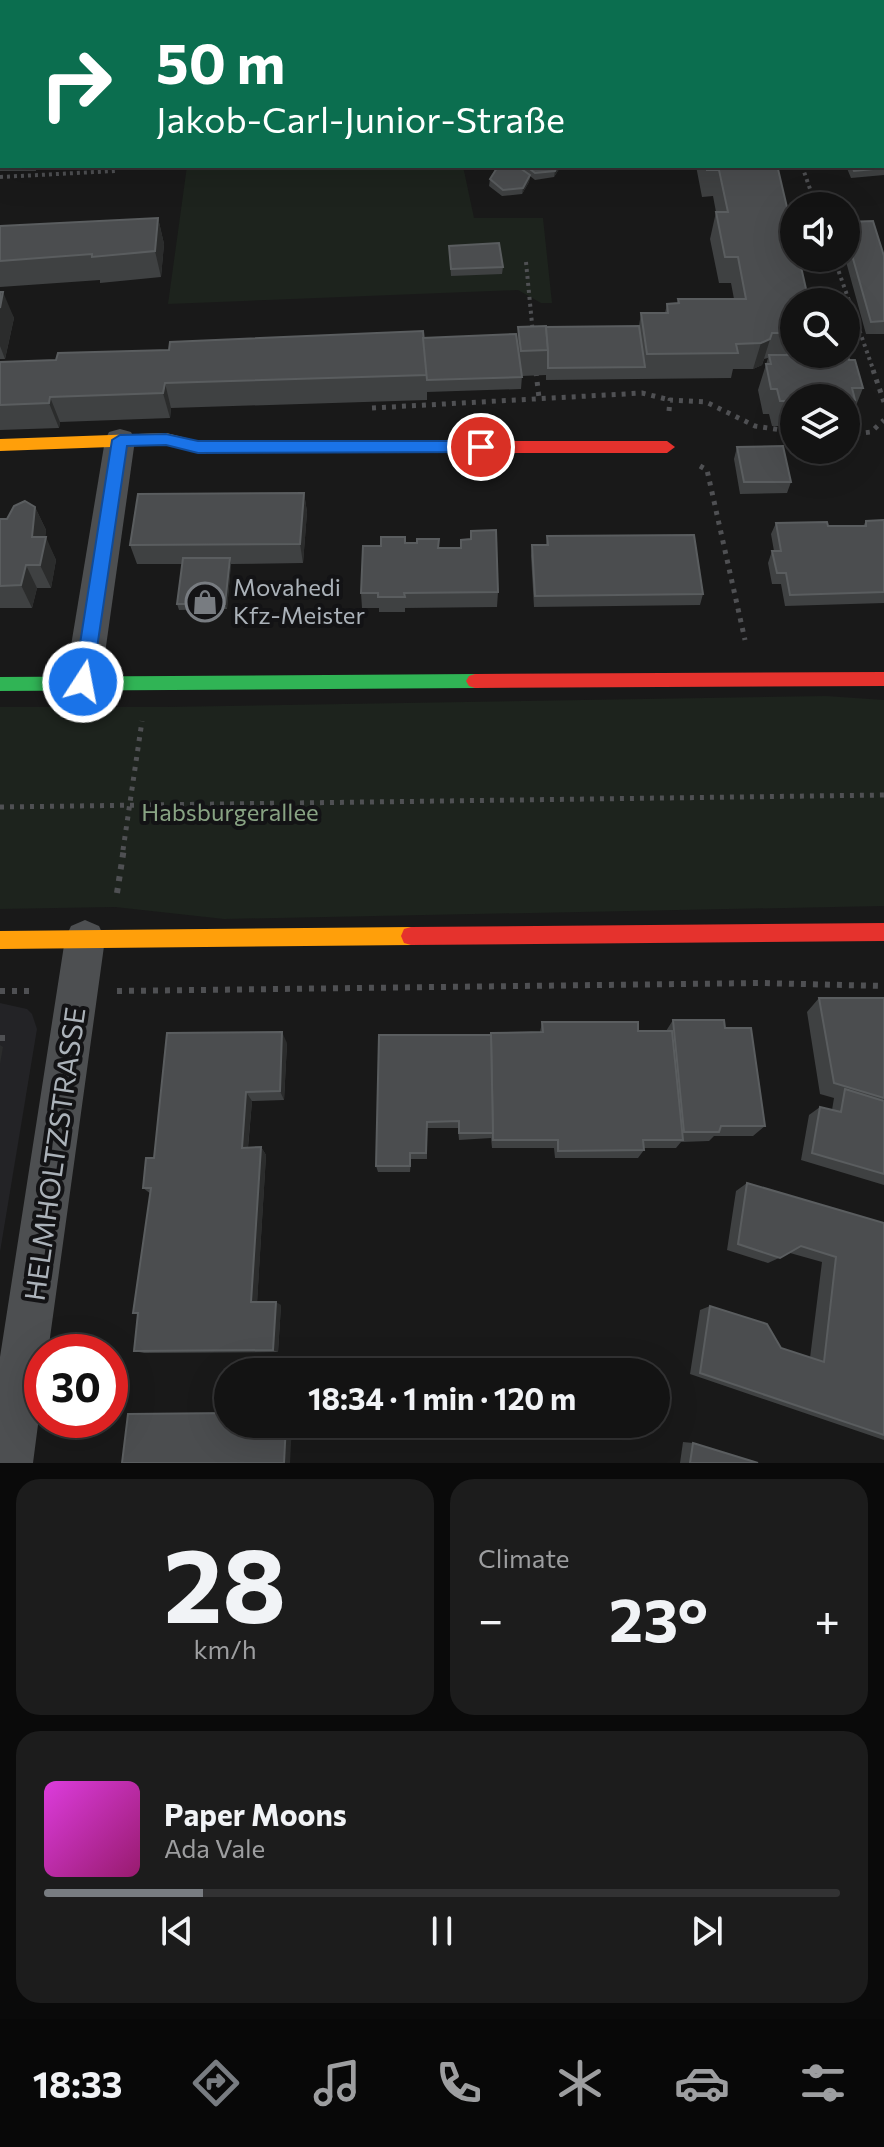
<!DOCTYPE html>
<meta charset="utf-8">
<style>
:root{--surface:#131313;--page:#1c1c1c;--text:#f1f3f6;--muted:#9d9ea0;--line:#323233;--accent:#787c81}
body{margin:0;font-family:Commissioner,sans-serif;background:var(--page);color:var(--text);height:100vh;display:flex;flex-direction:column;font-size:30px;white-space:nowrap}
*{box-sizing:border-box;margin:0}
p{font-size:26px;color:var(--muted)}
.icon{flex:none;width:44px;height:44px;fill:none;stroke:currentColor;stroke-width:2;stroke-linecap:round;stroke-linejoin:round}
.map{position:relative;height:1463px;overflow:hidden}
.panel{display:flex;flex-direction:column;gap:16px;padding:16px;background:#0a0a0a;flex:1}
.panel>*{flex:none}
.top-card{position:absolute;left:0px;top:0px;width:884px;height:168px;box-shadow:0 8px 32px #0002,0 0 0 2px var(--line);background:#0b6e4f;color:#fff;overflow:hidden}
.controls{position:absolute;left:780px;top:192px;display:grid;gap:16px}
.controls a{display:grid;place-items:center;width:80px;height:80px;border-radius:50%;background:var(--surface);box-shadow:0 8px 32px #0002,0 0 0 2px var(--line);font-size:40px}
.speed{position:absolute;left:24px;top:1334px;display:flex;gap:16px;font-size:40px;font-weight:700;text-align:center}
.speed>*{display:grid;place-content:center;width:104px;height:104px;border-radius:50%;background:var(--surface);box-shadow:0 8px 32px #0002,0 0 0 2px var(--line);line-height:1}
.speed .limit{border:12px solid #d22;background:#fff;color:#111}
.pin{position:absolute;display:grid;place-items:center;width:68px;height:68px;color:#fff;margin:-34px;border:4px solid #fff;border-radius:50%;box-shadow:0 2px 8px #0007}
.me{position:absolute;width:88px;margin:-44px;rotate:11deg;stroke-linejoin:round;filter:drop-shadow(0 0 6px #0008)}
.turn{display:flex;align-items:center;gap:28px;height:168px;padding:0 24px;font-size:36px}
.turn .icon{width:104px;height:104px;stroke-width:2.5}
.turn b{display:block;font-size:56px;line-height:68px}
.big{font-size:60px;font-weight:700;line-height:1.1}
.panel .tile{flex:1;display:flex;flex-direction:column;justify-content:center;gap:12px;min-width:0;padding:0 28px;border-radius:24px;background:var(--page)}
.panel .dial{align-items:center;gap:0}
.dial b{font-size:104px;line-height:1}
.song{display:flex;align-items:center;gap:24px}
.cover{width:96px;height:96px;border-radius:12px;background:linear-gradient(135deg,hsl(300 70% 55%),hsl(320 70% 35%))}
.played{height:8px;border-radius:4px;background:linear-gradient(90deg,var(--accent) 20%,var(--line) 20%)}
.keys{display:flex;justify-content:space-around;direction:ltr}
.heat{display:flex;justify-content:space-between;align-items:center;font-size:44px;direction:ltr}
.panel .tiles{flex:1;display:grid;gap:16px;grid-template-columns:1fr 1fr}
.tile:last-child{grid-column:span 2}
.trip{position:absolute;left:214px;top:1358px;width:456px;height:80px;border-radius:40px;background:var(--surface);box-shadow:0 8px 32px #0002,0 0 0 2px var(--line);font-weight:700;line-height:80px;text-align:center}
.dock{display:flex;height:128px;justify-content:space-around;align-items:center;background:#080808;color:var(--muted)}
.dock .icon{width:56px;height:56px}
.dock .selected{color:var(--accent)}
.dock b{font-size:36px;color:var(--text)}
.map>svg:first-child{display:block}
</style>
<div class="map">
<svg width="884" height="1463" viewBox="0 0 884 1463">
<rect width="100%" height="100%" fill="#191919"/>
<path fill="#232326" d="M0,1003L27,1009L32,1014L37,1029L0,1252Z"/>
<g fill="#1d231d">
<path d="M187,166H463L474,218H543L552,303H541L518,290L168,304Z"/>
<path d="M826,696L884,700V906L224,919L115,907L0,909V707H167Z"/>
</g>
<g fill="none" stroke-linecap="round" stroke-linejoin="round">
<g stroke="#4f5053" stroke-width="4" stroke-dasharray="3 4" stroke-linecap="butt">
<path d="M802,166L816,206"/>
<path d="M0,177L115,171"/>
<path d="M834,258L874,372"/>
<path d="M526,262L533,334"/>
</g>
<g stroke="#4f5053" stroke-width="5" stroke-dasharray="4 6" stroke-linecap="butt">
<path d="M873,370L884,402"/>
<path d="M536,372L539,398"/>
<path d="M372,408L642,393L670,400"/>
<path d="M669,411L670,400L706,402L755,426L794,432"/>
<path d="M846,435L871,432L884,420"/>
<path d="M700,466L707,470L745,640"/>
<path d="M0,807L884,795"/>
<path d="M123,850L142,721"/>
</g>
<g stroke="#4f5053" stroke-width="6" stroke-dasharray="5 7" stroke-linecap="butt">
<path d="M117,893L124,848"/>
<path d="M0,991H35"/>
<path d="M117,991L761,983L884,986"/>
<path d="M0,1038H6"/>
</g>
<g fill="#4d4f51" fill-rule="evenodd">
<path d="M884,0V15L882,2H873Z"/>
<path d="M0,13H2L0,28Z"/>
<path d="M120,429L131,432L135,440L101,682L95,692L83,697L71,692L65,682L105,440L109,432Z"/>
<path d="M85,920L99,926L105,939L48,1352H42V1394L33,1463H0V1357L65,939L71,926Z"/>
</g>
<path fill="#30b455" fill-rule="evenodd" d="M475,674L481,676L484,681L481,686L475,688L0,691V677Z"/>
<g fill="#ff9f0a" fill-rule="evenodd">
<path d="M166,433L198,441H325L333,447L325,453H198L166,445L0,451V439Z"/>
<path d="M411,927L418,929L421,936L418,943L411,945L0,949V931Z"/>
</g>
<g fill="#e5322d" fill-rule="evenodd">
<path d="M325,441H667L675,447L667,453H325L317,447Z"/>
<path d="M884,672V686L475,688L469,686L466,681L469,676L475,674Z"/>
<path d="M884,923V941L411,945L404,943L401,936L404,929L411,927Z"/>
</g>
</g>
<g fill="#3f4142">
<rect x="197" y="0" width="97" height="2"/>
<path d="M492,0H546L547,2H493Z"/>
<path d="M589,0H662L663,2H589Z"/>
<path d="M730,0H853L854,2H731Z"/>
<path d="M2,25V62L0,58V26Z"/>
<path d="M882,41L884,44V175L851,178L846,166H882Z"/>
<path d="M0,112H2V166H78L36,168V171H0Z"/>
<path d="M490,166H517L521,169L522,166H561L554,177L535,180L530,176L529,182L522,194L502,196L489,186L490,179L495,170Z"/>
<path d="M696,166H774L794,354L849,360L863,388L853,413H850L846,422V398H794V426H772L769,414H763L758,390L768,358L764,359L762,365L753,369H733L731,378L546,380V373V375L522,376L521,389L427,392V400L171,408L170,418L60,422L59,428L0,430V362L56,360L169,350L423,338L517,344L518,327L639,326L641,313H665L667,304L677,303L678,299H734L731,283H719L710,239L716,212L713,196L702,197Z"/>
<path d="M158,218L164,244L161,277L100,283V280L0,287V226Z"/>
<path d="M846,222L884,256V334H866L845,258H846Z"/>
<path d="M449,246L503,267L502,274L451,276Z"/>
<path d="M0,292L14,318L5,359H0Z"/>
<path d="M737,447L791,482L787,493L740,494L734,459Z"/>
<path d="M304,493L307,512L303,563L231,564L227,609L179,610L177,604L182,564H137L130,545Z"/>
<path d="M35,507L46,530L45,537L56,560L51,588H37L32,608H0V519H7Z"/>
<path d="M884,520V603L785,606L781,584H772L768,563L772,551H774L771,534L776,523L828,526H863L866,521Z"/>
<path d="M547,536L703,594L700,605L534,607L531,556L532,545H546Z"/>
<path d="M405,543L439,548L498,592L497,607L405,608V612H379V608H362L361,593L381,546Z"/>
<path d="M819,998H884V1185L801,1160L809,1115L820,1107L832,1110L834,1098L820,1094L807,1012Z"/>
<path d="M673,1020L725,1028L765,1126L753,1136H714L709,1141L681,1142L676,1148H644V1150L638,1158H555L554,1148H492L491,1138L459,1140L458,1128H427V1159H411L410,1172H378L376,1166L491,1035L540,1032L542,1022L638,1031H666Z"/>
<path d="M287,1043L284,1100L252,1101L248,1148L261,1147L266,1155L257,1302L281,1305L278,1352L144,1353L134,1351L138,1314L133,1313L151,1194L143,1188L154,1158Z"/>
<path d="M747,1183L884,1223V1440L690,1374L700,1310L710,1306L781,1348L810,1358L822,1262L790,1253L768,1263L727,1250L736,1191Z"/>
<path d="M683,1442L693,1443L758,1463H680Z"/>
</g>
<g fill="#2b2c2c">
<path d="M153,0H170V2H147Z"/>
<path d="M749,0H777L776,2H748Z"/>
<path d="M557,166H561L554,177L555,171Z"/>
<path d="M530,175L529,182L522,194L523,188Z"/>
<path d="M158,218L164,244L161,277L155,251Z"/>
<path d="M3,292L14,318L5,359L0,346V308Z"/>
<path d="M772,333L762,365L753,369L761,343Z"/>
<path d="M165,383L171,408L170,418L163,393Z"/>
<path d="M50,397L60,422L59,428L49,403Z"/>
<path d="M304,493L307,512L303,563L300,544Z"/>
<path d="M35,507L46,530L45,541L46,537L56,560L51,588L40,565L32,537Z"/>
<path d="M230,558L231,563L227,609L225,604Z"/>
<path d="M26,565L37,588L32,608L21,585Z"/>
<path d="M282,1032L287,1043L284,1100L280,1091Z"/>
<path d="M0,1045L3,1047L0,1064Z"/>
<path d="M246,1092L252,1101L247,1156L242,1148Z"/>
<path d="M261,1147L266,1155L257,1305L251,1302Z"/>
<path d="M276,1302L281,1305L278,1352L273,1350Z"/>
<path d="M286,1424H292L290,1463H284Z"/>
</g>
<g fill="#4b4d4f" stroke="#5a5d5f" stroke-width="2">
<path d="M82,0H128L121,2H84Z"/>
<path d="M135,0H153L147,2H137Z"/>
<path d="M197,0H282V2H203L202,1H197Z"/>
<path d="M515,0H546L547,2H516Z"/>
<path d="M600,0H662L663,2H601Z"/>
<path d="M784,0H853L854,2H785Z"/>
<path d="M2,36V50H1L0,48V37Z"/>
<path d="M882,41L884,44V134L882,130Z"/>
<rect x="0" y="112" width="2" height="32"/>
<path d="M882,154H884V168L854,171L852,166H882Z"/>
<path d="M517,166L530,175L523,188L503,190L490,179L497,168Z"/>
<path d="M526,166H557L555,171L535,173Z"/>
<path d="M707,166H774L775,169H778L794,237V258H799L809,302H794V354H846V348L849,360H855L863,388H852L855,400H847L846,401V398H794V401H780L777,389H771L766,364H771L769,355H788L783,333H772L770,339L761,343L736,344L738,353L647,354L641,313H668L667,304L679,303L678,299H746L738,257H725L716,212H728L719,170H707Z"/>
<path d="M158,218L155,251L92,257V254L0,261V226Z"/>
<path d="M873,221L884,256V321L871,322L846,234V222Z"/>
<path d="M499,243L503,267L451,269L449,246Z"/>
<path d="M0,292H3L0,308Z"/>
<path d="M546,326L548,350L521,351L518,327Z"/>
<path d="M639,326L645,367L548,368V350L546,327Z"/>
<path d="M423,331L427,375L165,383L163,393L50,397L49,403L0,405V362L56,360L58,353L169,350L170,342Z"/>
<path d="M516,334L522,377L427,380L423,338Z"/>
<path d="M783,446L791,482H744L737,447Z"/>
<path d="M304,493L300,544L130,545L138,494Z"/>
<path d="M25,501L35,507L32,537H46L40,565H26L21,585L0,586V519H7L14,506Z"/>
<path d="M884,520V592L790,595L786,573H777L772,551H781L776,523L827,522L828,526H866V521Z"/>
<path d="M496,530L498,592L404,593L405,597H378V593H361L363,546H381V537H405V543H417V539H439L438,548H461V540L471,539V531Z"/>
<path d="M694,535L703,594L535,596L532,545H548L547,536Z"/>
<path d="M183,558H230L225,604H177Z"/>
<path d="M819,998H884V1098L834,1083Z"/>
<path d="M673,1020H724L725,1028H751L765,1126H721L719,1132H684Z"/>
<path d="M542,1022H638V1031H672L683,1140H643L644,1150L558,1151V1140H493L491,1033L543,1032Z"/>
<path d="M282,1032L280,1091L246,1092L242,1148L261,1147L251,1302H276L273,1350L134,1351L138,1313H133L151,1188H143L146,1158H154L167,1033Z"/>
<path d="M379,1035H491L493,1133H459V1121L427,1122L426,1153H410V1166H376Z"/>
<path d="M845,1089L884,1101V1174L812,1153L820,1107L841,1112Z"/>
<path d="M747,1183L884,1223V1435L700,1373L710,1306L767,1324L781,1348L824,1362L836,1257L801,1246L780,1258L738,1244Z"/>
<path d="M228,1413V1424H286L284,1463H122L128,1414Z"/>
<path d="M693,1443L758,1463H690Z"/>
</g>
<path fill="#1a73e8" stroke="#114b97" stroke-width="2" d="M166,434L198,441H481L488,447L481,452L198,453L166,445L127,446L92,682L83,689L74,682L112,440L120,435Z"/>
<defs>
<symbol id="shop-ring" viewBox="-11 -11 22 22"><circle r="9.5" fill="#131315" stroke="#787c81" stroke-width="1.5"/><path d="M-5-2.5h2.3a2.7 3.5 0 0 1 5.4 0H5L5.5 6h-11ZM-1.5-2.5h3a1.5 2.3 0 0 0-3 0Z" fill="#787c81"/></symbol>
</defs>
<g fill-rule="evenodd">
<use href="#shop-ring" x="183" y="580" width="44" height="44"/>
</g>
<g text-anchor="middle" stroke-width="8" stroke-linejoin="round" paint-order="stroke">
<g font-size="24" fill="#abb2b9" stroke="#131315" text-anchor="start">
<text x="233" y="596">Movahedi<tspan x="233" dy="28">Kfz-Meister</tspan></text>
</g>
<g font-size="24" fill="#88a383" stroke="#131315">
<text x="230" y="821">Habsburgerallee</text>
</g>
<g font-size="28" fill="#abb2b9" stroke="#131315">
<text transform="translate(55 1154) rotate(-82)" y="10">HELMHOLTZSTRASSE</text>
</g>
</g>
</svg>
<div class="controls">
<a><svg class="icon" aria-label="sound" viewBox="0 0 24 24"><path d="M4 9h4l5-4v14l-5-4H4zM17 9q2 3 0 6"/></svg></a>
<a><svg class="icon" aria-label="search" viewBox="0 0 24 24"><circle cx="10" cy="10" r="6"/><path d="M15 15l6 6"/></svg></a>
<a><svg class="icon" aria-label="layers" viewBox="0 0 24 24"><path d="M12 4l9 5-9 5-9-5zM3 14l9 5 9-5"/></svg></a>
</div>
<div class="speed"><div class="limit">30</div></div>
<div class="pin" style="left:481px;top:447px;background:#d93025"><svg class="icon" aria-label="arrive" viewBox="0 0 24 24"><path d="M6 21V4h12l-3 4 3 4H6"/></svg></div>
<svg class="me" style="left:83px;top:682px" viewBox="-20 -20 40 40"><circle r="17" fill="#1a73e8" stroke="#fff" stroke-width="3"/><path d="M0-11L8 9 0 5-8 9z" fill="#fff"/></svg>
<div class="trip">18:34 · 1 min · 120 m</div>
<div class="top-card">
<div class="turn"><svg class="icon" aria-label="right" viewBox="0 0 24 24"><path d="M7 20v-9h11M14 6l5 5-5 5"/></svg><div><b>50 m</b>Jakob-Carl-Junior-Straße</div></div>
</div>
</div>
<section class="panel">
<div class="tiles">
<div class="tile dial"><b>28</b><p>km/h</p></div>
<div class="tile"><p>Climate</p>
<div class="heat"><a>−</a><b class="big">23°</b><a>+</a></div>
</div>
<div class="tile">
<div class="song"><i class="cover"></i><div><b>Paper Moons</b><p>Ada Vale</p></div></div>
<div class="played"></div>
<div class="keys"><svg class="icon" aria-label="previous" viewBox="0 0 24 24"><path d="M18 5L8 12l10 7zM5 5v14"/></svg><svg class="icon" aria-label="pause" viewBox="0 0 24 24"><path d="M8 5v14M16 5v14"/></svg><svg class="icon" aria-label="next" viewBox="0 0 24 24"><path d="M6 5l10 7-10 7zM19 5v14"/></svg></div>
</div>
</div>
</section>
<nav class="dock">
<b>18:33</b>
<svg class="icon selected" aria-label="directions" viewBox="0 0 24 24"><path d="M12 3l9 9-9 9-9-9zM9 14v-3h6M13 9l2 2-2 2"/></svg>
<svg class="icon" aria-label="music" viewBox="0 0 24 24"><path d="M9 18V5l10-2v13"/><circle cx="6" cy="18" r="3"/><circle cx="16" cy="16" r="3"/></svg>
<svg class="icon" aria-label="phone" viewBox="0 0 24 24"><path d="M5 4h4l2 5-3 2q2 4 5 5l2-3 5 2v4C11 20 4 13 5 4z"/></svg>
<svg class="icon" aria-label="climate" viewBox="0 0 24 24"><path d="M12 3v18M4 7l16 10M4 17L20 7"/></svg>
<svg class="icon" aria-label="car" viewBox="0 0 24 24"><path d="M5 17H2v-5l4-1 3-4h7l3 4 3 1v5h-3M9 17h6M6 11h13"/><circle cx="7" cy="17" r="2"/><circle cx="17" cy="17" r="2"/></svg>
<svg class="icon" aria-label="filters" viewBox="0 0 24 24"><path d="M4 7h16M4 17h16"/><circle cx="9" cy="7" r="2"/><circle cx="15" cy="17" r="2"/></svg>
</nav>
